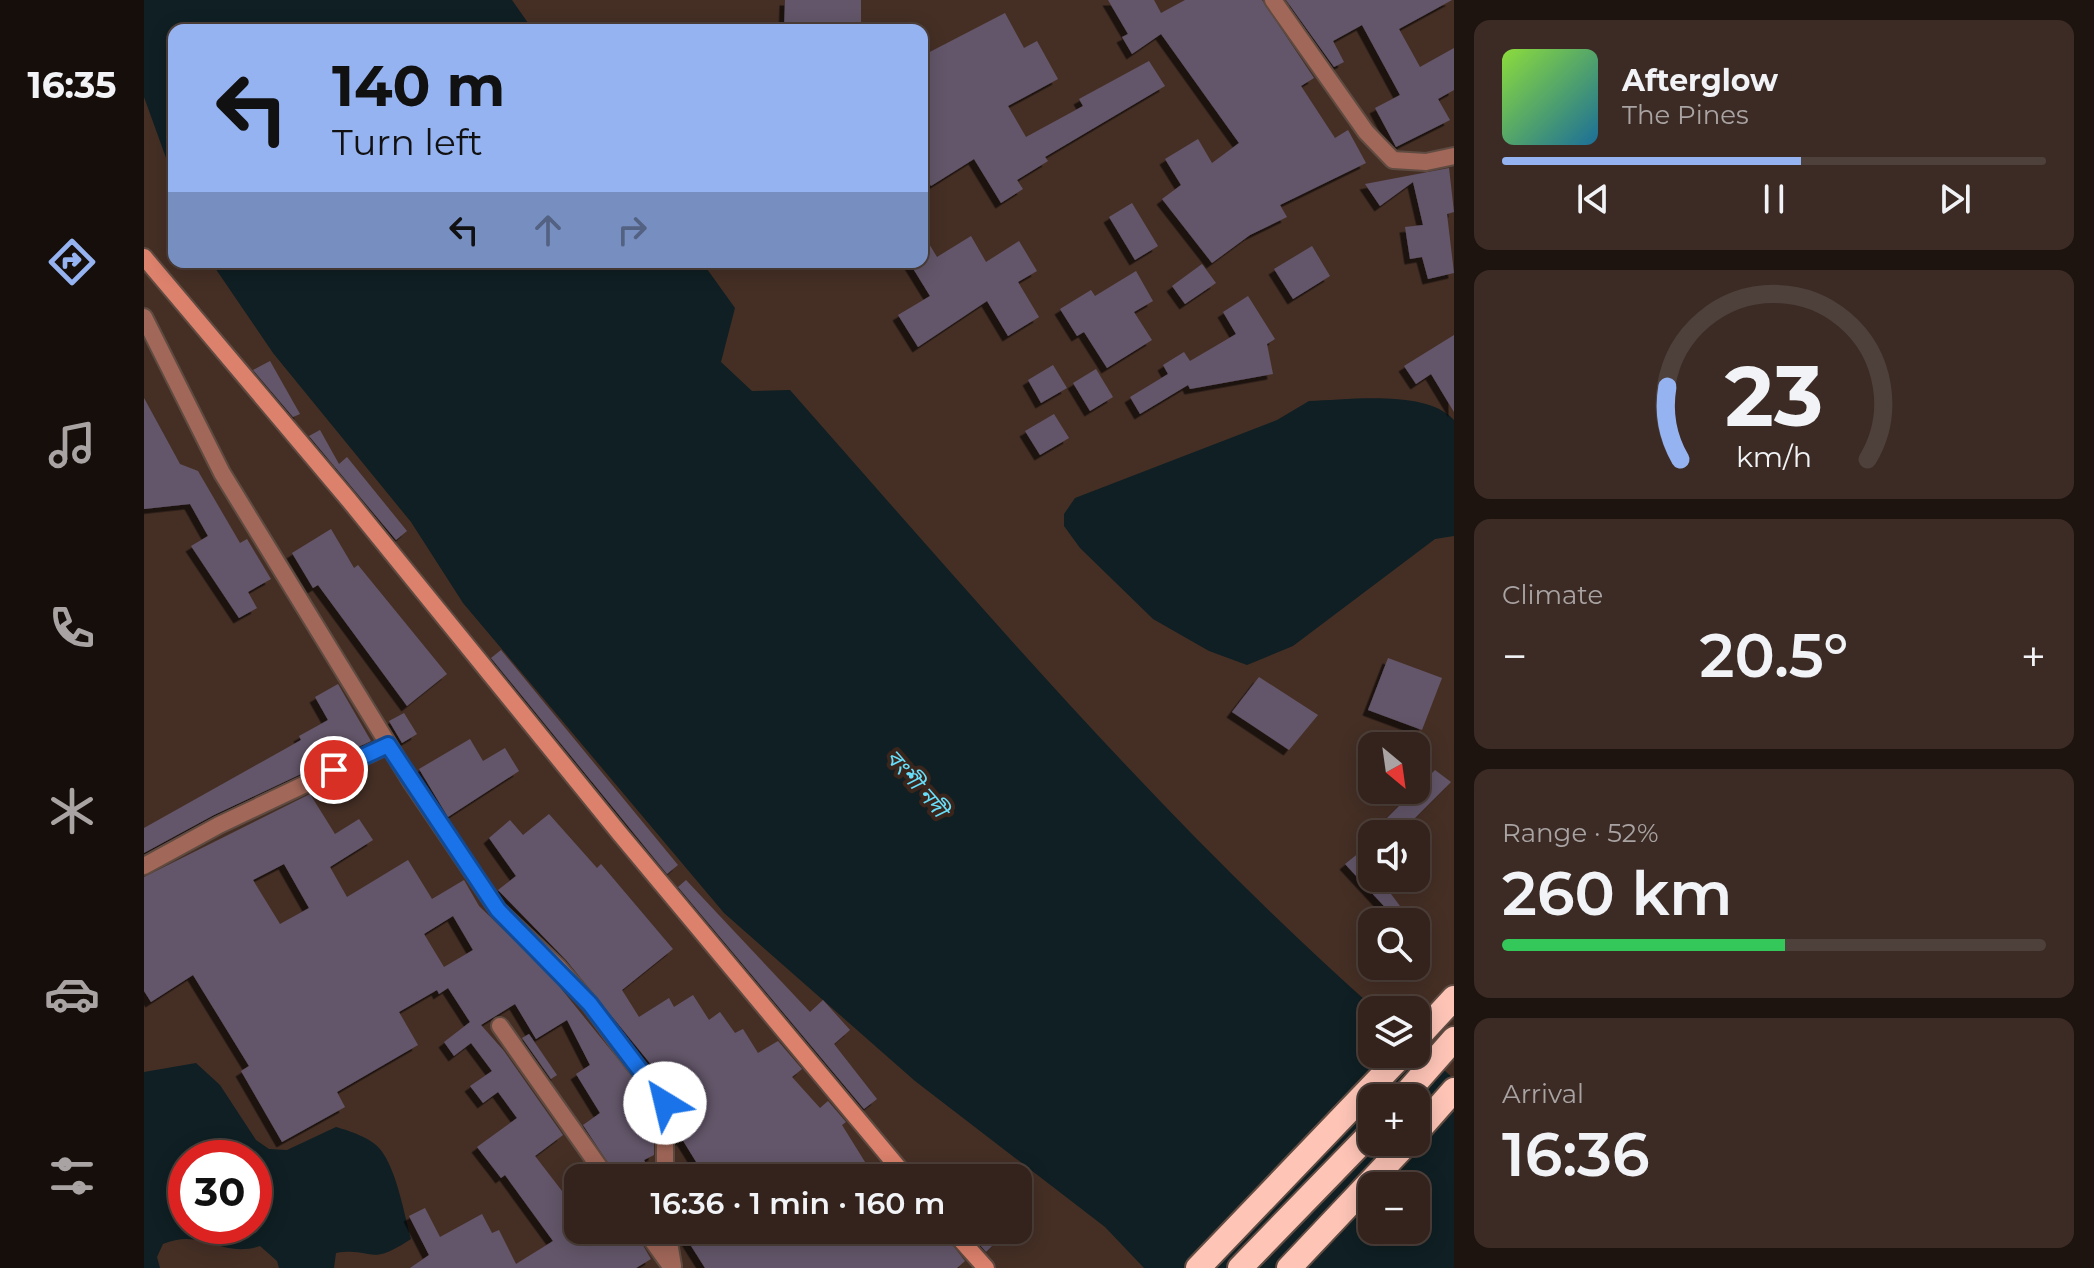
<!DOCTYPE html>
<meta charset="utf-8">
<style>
:root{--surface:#34231c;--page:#3c2b25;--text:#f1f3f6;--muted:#a9a4a3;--line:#4e403b;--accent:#95b2f1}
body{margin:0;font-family:Montserrat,"Noto Sans Bengali",sans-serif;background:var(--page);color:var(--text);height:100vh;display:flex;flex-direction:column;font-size:30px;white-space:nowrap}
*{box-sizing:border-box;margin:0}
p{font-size:26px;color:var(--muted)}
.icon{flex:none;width:44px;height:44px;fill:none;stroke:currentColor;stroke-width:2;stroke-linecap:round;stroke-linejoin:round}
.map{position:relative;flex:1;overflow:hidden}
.sheet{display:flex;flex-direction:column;gap:20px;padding:20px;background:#1d130f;width:640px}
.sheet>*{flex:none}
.top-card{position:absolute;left:24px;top:24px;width:760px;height:244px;border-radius:16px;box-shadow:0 4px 20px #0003,0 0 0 2px var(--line);background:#95b2f1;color:#111;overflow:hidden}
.needle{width:52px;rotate:151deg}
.controls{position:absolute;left:1214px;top:732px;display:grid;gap:16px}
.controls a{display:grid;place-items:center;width:72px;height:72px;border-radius:16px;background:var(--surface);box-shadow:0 4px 20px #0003,0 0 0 2px var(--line);font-size:40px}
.speed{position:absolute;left:24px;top:1140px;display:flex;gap:16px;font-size:40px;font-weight:700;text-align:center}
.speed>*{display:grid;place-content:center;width:104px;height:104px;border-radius:50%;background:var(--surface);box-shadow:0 4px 20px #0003,0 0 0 2px var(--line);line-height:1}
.speed .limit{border:12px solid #d22;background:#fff;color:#111}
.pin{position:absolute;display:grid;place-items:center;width:68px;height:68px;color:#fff;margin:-34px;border:4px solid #fff;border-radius:50%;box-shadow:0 2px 8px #0007}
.me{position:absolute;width:88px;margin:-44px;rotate:324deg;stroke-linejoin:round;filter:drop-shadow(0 0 6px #0008)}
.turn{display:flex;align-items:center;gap:28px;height:168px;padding:0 32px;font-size:36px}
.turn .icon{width:104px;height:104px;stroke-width:2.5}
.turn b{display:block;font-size:56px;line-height:68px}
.lanes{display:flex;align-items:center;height:76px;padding:0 32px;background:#0003;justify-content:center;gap:40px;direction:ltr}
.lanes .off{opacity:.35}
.big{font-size:60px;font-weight:600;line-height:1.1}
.sheet .tile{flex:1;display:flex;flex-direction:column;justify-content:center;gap:12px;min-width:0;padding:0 28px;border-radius:16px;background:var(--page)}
.sheet .dial{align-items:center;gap:0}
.dial svg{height:208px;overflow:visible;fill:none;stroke:var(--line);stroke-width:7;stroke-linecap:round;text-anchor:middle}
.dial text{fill:var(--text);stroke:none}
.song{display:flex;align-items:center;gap:24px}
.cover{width:96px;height:96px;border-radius:12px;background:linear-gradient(135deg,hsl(90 70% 55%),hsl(200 70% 35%))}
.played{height:8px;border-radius:4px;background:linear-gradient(90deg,var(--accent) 55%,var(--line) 55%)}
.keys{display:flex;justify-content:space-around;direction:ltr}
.heat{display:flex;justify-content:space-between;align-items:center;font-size:44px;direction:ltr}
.charge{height:12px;border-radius:6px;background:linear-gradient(90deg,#34c759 52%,var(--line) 0)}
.trip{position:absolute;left:420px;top:1164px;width:468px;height:80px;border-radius:16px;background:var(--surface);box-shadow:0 4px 20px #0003,0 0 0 2px var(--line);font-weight:600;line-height:80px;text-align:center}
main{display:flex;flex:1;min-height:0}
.tab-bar{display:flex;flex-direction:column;width:144px;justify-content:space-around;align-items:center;background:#150e0b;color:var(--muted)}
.tab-bar .icon{width:56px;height:56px}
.tab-bar .active{color:var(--accent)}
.tab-bar b{font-size:36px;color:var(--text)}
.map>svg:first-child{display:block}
</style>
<main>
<nav class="tab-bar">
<b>16:35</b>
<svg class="icon active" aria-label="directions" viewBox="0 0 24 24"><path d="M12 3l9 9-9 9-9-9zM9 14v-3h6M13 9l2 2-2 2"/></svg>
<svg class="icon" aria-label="music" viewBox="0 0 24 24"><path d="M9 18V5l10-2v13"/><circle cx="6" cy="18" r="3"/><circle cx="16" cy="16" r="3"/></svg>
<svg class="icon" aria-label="phone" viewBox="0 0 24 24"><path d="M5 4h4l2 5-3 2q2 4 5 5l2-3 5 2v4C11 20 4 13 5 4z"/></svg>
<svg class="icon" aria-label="climate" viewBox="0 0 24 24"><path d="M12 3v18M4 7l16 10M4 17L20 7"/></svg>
<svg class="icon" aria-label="car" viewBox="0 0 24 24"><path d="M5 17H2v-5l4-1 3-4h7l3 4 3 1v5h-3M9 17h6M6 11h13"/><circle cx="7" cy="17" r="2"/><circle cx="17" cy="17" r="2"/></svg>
<svg class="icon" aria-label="filters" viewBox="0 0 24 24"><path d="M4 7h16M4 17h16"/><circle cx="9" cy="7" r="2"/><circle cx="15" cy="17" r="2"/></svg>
</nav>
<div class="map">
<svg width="1310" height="1268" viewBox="0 0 1310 1268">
<defs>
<filter id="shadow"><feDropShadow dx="-5.5" dy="5.5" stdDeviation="0" flood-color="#0009"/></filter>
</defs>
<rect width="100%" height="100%" fill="#452f25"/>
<g fill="#0f1f23" fill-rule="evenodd">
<path d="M0,0H368L389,30H30V180L0,97Z"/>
<path d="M67,262H558L591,308L577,362L608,391L646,390C834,603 1019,821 1232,1010H1228V1054H1272V1045L1310,1079V1268H1000L961,1227L771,1081L580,913L319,603L267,522L129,353ZM1228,1098H1272V1142H1228ZM1228,1186H1272V1230H1228Z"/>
<path d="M1165,401C1204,400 1282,389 1310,420V536L1291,539L1149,646L1103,665L1065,651L1009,619L936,548L920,526V514L931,498L1133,420Z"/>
<path d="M52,1063L76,1085L112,1140L125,1149L143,1150L192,1127C206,1131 227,1138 236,1149C253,1170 260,1214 267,1239C223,1268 231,1247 192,1253L190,1268H135L133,1261L116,1246C78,1259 58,1227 19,1244L13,1257L16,1268H0V1072ZM110,1158V1226H42V1158Z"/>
</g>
<g fill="#64566a" fill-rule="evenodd" filter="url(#shadow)">
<path d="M641,0H717V30H640Z"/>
<path d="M964,0H1010L1017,13L1041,0H1118L1170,78L1157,86L1191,138L1204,130L1222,163L1136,205L1143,217L1106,235L1068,263L1018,199L1037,185L1021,159L1054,139L1068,163L1095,143L1017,34L988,54L978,37L984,34Z"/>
<path d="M1142,0H1308L1255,29L1276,67L1310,48V90L1294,99L1306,120L1252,147L1231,108L1256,95L1218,25L1189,41L1200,62L1190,67Z"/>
<path d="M861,13L880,48L893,41L914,79L864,106L882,137L939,106L935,99L1005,61L1021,86L901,157L904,161L873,180L879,189L857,203L830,159L787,186L778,171V56Z"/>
<path d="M1305,168L1310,212L1303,214L1310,273L1284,279L1278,257L1266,259L1261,227L1279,225L1269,182L1236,206L1221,184Z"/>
<path d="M988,203L1014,246L991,260L965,217Z"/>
<path d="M778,232L793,257L827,236L842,262L875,241L893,271L874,282L895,317L864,336L843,301L774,347L754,315L786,296L765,262H778Z"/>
<path d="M1168,246L1186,276L1149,299L1130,269Z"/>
<path d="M1058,264L1072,283L1041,304L1028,286Z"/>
<path d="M992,271L1009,301L990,312L1008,340L963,368L940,332L933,336L916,309L947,290L951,296Z"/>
<path d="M1104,296L1131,339L1123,344L1129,374L1046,389L1044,385L996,414L986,397L1024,374L1019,365L1040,352L1046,361L1092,334L1079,312Z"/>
<path d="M1310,335V412L1287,374L1272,384L1260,366Z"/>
<path d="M126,361L156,414L149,417L109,370Z"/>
<path d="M909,365L923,388L897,403L884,380Z"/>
<path d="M952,369L969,397L946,411L929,383Z"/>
<path d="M0,398L36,464L54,471L96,543L103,539L127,579L104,592L113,608L95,618L47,546L64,536L46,504L0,509Z"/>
<path d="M910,414L925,438L896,455L881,431Z"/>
<path d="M176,430L195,464L203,457L263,531L252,540L165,436Z"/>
<path d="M187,529L210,568L214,565L303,674L263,706L174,585L169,588L148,553Z"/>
<path d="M357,650L534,865L523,874L347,658Z"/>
<path d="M1244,658L1298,678L1278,730L1224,710Z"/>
<path d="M1115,677L1174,715L1145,750L1088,712Z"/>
<path d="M194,684L227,741L70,815L0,853V828L157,740L155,736L184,720L171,697Z"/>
<path d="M260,713L273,734L258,743L245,721Z"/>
<path d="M326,739L339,761L361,748L375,771L304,817L275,769Z"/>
<path d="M1291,770L1307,782L1258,831L1243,818Z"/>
<path d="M166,794L191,834L215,819L229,840L186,867L203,897L264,860L288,899L320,880L335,906L406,975L500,1091L510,1106V1155L500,1160L510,1178H474L439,1125L456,1113L432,1074L446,1065L423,1020L392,1039L371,1004L337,1025L360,1051L419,1135L391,1156L418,1191L434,1179V1230H490L507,1259L492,1268H266L285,1255L265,1216L281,1208L296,1237L338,1214L348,1233L355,1230L372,1264L409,1241L361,1175L357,1178L333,1147L373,1118L354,1092L339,1103L326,1086L348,1071L327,1043L310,1056L300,1042L326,1022L304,988L295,994L293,990L255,1012L274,1045L193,1092L201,1107L138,1142L97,1071L105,1066L49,975L7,1002L0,991V877ZM140,864L165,908L136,924L109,880ZM309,916L329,950L300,967L280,934Z"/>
<path d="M405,814L453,868L457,864L529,949L478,990L495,1017L525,998L530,1007L549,995L565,1020L576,1012L591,1033L599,1029L614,1053L634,1041L658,1069L648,1077L676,1108L684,1101L702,1122L698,1125L731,1178H562L538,1139L532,1143V1102L518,1078L422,960L354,890L372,876L345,838L366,820L379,835Z"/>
<path d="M1216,852L1228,868V878H1235L1259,910L1250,917L1201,864Z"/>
<path d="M542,880L666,1012L679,1000L706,1030L690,1044L733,1099L720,1109L534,887Z"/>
<path d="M385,1034L413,1075L407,1079L378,1038Z"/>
<path d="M537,1230H797L821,1261L813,1268H561Z"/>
<path d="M823,1230H864L842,1252Z"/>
</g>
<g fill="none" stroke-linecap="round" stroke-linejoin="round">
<defs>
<g id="street">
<path d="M1129,0L1222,132L1249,160L1282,162L1310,156"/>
<path d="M0,317L78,473L268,783L354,910L414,967L446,1004L489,1063L509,1084L521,1103V1178"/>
<path d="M0,866L75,825L244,745"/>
<path d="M356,1026L463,1178"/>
<path d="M501,1230L528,1268"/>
<path d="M523,1230L529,1266"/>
</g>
<g id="secondary">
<path d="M0,257L204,499L476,834L763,1178"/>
<path d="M808,1230L842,1268"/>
</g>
<g id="highway">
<path d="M1272,1039L1310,998"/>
<path d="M1258,1098L1310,1039"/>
<path d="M1272,1133L1310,1090"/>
<path d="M1054,1268L1259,1054"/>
<path d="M1096,1268L1228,1132"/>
<path d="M1145,1268L1264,1142"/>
</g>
</defs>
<use href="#street" stroke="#5f4b41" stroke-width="20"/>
<use href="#secondary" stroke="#5f4b41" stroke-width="20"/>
<use href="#highway" stroke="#5f4b41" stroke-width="28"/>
<use href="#street" stroke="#a16759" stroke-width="16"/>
<use href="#secondary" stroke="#dc816c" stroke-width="16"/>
<use href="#highway" stroke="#fec5b7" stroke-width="24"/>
</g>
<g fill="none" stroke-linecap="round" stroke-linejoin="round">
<defs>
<path id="route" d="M190,770L244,745L354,910L446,1004L521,1103"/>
</defs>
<use href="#route" stroke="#114b97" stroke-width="20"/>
<use href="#route" stroke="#1a73e8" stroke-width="14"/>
</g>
<g text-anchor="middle" stroke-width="8" stroke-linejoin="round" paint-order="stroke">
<g font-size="22" font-style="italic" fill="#67dffb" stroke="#3a251c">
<text transform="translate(773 783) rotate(49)" y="8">বংশী নদী</text>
</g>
</g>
</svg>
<div class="controls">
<a><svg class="needle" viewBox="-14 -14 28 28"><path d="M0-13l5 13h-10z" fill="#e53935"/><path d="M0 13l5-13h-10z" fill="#a9a4a3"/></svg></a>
<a><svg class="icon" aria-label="sound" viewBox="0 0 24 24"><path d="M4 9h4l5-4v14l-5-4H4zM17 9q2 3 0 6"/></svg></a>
<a><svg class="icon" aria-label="search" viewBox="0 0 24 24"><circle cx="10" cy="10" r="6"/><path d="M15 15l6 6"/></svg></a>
<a><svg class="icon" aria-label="layers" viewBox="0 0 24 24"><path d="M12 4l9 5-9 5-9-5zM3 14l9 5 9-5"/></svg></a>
<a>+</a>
<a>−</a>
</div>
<div class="speed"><div class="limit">30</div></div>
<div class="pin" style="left:190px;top:770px;background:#d93025"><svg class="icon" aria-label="arrive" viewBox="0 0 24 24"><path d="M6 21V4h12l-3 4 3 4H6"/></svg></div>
<svg class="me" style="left:521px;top:1103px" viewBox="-20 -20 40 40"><circle r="19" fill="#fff"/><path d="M0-13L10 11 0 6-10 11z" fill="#1a73e8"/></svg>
<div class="trip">16:36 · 1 min · 160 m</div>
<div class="top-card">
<div class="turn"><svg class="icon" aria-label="left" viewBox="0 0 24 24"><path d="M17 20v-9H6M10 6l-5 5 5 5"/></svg><div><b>140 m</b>Turn left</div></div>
<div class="lanes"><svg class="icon" aria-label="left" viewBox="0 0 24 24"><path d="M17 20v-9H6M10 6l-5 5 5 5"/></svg><svg class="icon off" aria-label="ahead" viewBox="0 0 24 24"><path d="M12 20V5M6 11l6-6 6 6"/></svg><svg class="icon off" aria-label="right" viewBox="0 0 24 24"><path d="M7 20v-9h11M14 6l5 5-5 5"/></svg></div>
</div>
</div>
<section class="sheet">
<div class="tile">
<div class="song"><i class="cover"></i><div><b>Afterglow</b><p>The Pines</p></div></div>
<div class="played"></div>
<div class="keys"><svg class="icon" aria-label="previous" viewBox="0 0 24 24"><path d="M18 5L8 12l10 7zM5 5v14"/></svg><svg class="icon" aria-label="pause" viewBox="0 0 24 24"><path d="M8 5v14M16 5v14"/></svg><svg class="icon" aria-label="next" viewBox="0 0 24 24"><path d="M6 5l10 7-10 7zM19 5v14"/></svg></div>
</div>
<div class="tile dial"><svg viewBox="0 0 100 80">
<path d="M14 69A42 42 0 1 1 86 69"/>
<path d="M14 69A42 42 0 0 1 9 41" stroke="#95b2f1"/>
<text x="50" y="56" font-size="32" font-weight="700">23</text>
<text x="50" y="72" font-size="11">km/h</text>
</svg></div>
<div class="tile"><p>Climate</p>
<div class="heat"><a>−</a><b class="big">20.5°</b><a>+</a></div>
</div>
<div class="tile"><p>Range · 52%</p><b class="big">260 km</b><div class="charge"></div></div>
<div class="tile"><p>Arrival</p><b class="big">16:36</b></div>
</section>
</main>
